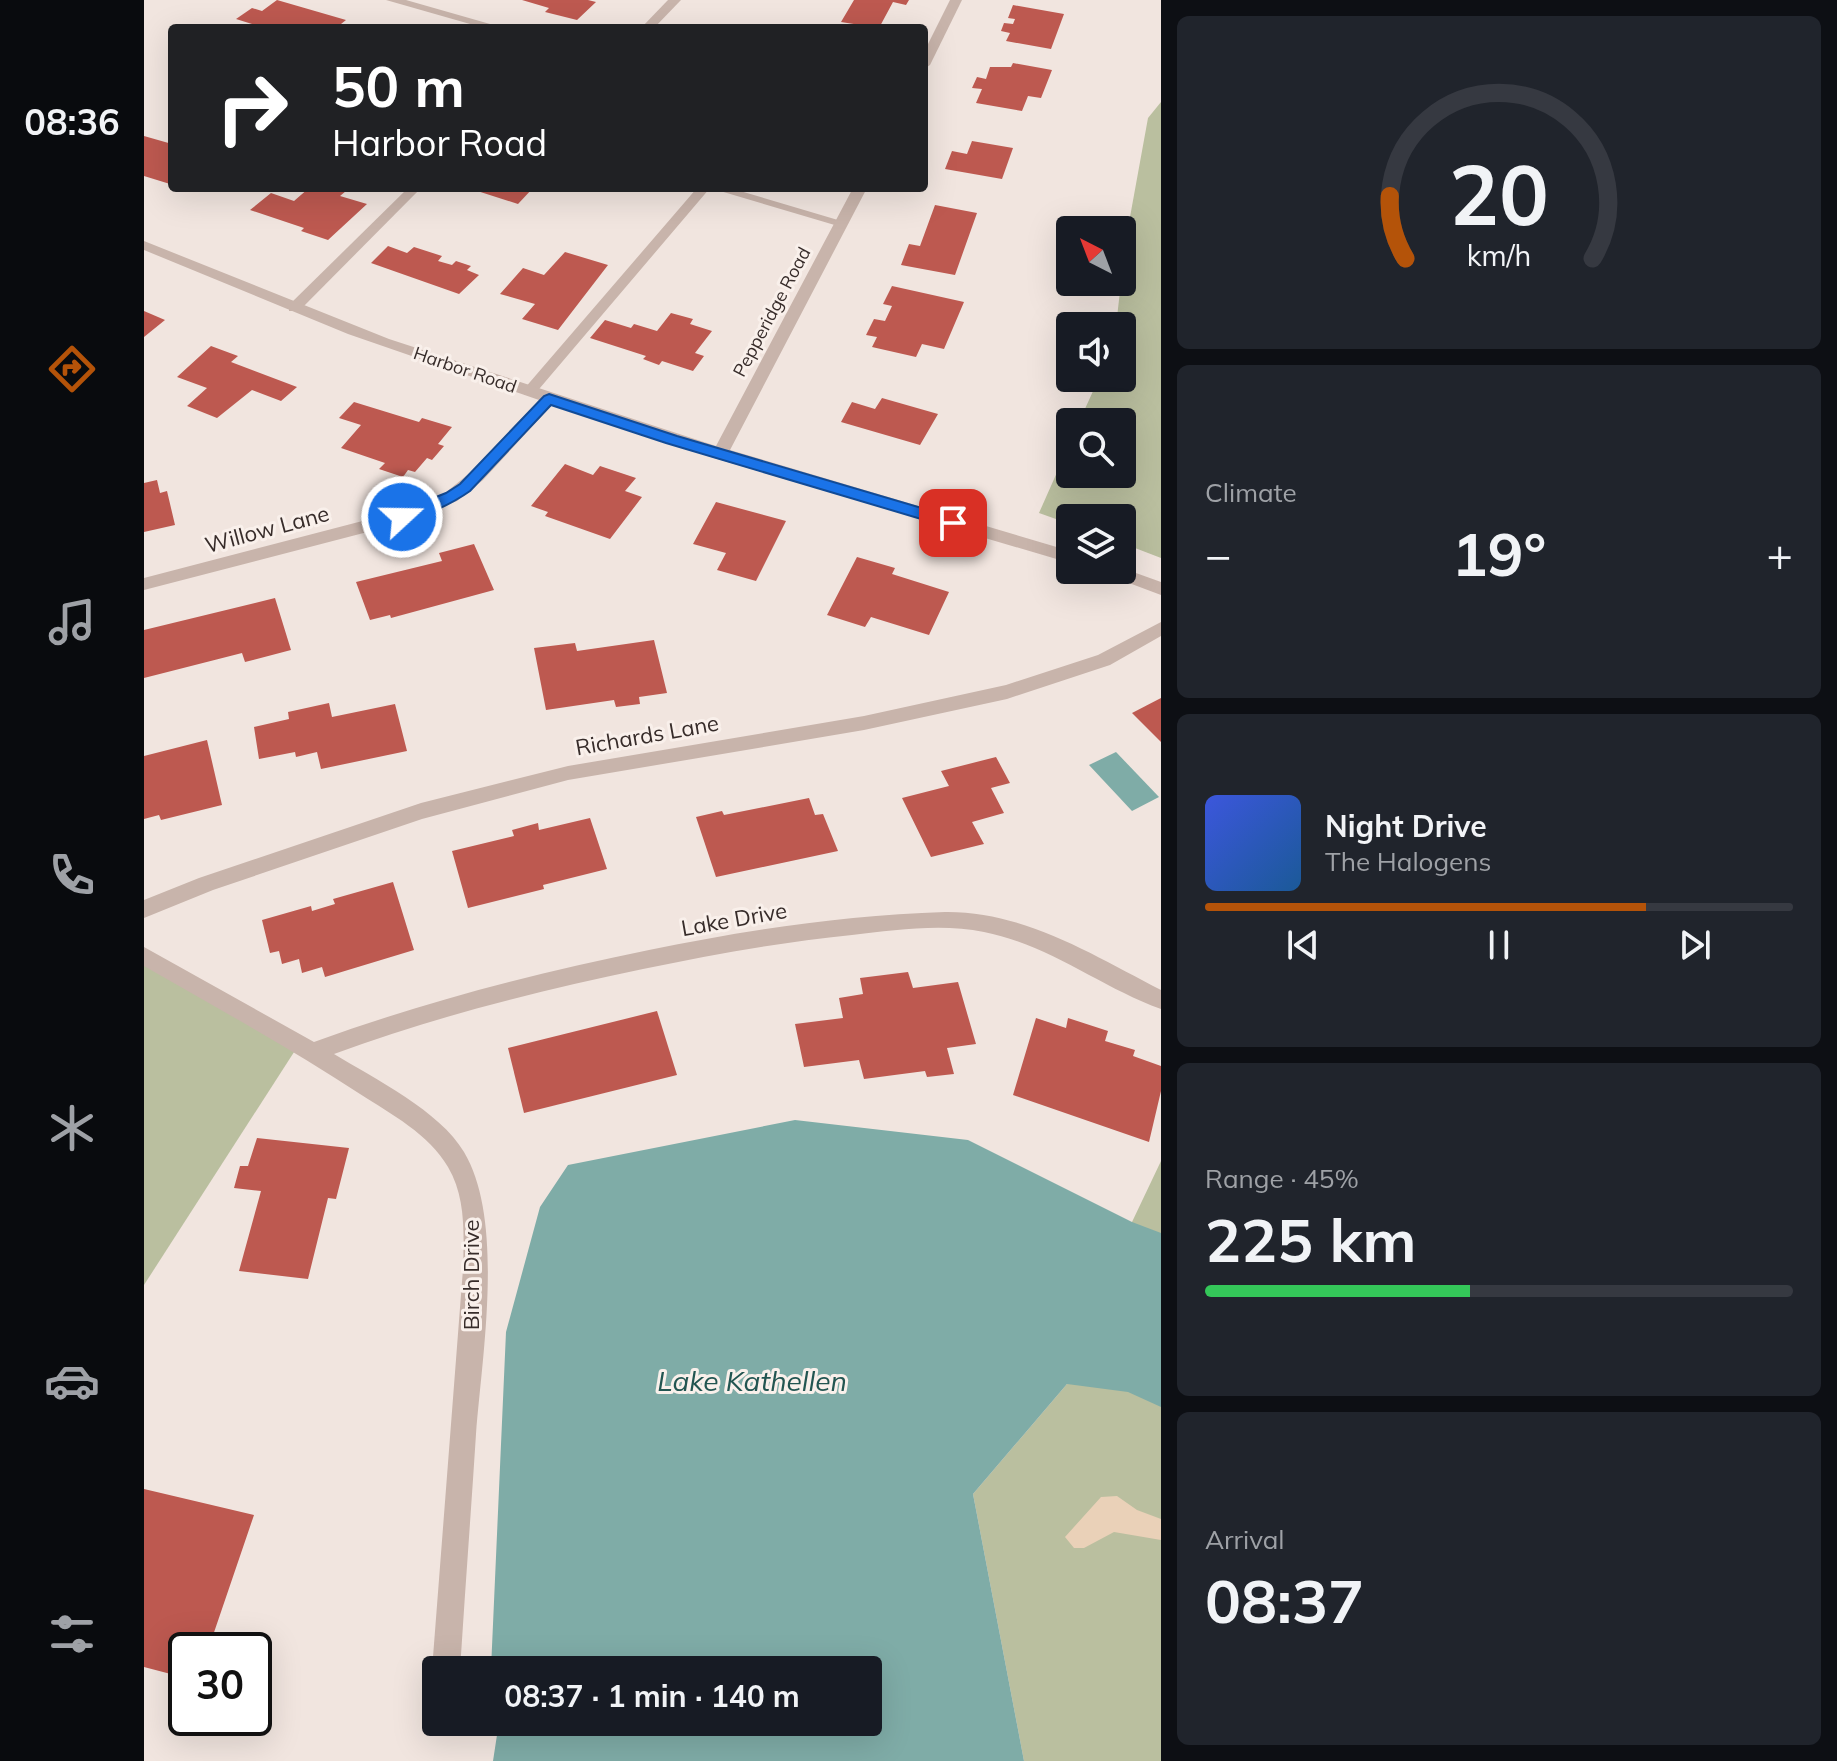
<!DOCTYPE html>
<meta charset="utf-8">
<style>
:root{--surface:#171b24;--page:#20242c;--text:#f1f3f6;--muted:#9ea1a6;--line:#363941;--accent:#b45309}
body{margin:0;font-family:Mulish,sans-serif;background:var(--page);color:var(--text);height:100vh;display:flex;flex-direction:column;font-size:30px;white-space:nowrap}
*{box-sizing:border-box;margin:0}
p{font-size:26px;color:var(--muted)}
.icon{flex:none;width:44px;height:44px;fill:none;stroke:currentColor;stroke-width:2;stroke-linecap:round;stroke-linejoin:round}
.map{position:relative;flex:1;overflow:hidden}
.drawer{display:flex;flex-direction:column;gap:16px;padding:16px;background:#0d0f14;width:676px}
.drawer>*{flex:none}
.top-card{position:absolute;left:24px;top:24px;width:760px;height:168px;border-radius:8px;box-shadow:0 8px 32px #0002;background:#202124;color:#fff;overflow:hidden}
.needle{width:52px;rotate:318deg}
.controls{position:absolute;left:912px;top:216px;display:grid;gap:16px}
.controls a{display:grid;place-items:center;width:80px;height:80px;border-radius:8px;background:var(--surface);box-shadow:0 8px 32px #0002;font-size:40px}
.speed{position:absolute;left:24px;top:1632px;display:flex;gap:16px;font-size:40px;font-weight:700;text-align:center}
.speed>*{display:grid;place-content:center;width:104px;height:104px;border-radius:50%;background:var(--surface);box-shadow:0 8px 32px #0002;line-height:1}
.speed .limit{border:4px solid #111;border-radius:12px;background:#fff;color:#111}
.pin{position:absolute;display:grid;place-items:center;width:68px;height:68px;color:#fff;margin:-34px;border-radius:16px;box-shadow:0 4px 12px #0006}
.me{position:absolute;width:88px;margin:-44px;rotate:69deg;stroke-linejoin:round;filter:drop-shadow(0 0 6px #0008)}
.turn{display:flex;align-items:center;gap:28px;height:168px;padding:0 32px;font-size:36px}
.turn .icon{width:104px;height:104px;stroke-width:2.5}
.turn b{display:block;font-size:56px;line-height:68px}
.big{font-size:60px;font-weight:700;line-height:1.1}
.drawer .card{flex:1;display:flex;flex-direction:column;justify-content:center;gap:12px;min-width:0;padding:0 28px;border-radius:12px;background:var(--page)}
.drawer .dial{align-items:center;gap:0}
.dial svg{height:208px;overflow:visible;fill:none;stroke:var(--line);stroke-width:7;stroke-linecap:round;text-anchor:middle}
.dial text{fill:var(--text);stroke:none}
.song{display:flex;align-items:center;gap:24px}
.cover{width:96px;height:96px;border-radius:12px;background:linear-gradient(135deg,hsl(230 70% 55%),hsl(210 70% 35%))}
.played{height:8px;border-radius:4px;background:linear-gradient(90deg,var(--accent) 75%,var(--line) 75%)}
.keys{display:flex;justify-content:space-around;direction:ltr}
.heat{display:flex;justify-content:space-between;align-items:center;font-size:44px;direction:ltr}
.charge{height:12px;border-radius:6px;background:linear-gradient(90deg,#34c759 45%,var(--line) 0)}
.trip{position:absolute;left:278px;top:1656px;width:460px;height:80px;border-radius:8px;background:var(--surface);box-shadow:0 8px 32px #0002;font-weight:700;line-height:80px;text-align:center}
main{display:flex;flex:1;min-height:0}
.tabs{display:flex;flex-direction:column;width:144px;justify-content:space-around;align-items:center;background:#090b0e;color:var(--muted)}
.tabs .icon{width:56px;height:56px}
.tabs .current{color:var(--accent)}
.tabs b{font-size:36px;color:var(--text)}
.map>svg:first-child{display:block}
</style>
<main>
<nav class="tabs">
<b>08:36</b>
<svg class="icon current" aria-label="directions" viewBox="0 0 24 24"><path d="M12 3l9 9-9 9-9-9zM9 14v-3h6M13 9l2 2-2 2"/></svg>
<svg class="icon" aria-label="music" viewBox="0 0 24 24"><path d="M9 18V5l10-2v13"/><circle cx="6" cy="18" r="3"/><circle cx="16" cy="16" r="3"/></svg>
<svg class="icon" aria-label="phone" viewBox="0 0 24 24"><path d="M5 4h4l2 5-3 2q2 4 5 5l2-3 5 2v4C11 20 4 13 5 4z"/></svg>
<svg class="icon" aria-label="climate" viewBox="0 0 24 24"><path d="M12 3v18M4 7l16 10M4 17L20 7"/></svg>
<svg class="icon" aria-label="car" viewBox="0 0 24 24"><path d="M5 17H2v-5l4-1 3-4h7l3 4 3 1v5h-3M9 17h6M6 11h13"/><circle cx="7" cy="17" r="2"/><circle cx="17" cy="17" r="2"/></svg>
<svg class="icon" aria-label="filters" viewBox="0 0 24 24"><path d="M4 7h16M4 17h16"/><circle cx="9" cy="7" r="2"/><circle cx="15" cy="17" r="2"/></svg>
</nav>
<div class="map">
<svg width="1017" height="1761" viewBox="0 0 1017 1761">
<rect width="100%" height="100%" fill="#f1e5df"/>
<g fill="#babf9f">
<path d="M1017,102V558L978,543V518H926V524L895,513L926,443V474H978V422H935L955,378H978V326H972L982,239L1004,118Z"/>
<path d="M0,961L152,1049L0,1285Z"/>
<path d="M1017,1161V1761H880L829,1494L923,1384L988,1222Z"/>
</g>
<path fill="#ead1b8" d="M973,1496L993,1510L1017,1519V1540L970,1532L940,1548H930L921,1537L957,1497Z"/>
<g fill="#7faca7">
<path d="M972,752L1015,797L988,811L945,765Z"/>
<path d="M651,1120L824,1140L988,1222L1017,1233V1407L984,1392L923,1384L829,1494L880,1761H349L355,1722H724V1670H363L364,1663L347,1669L362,1332L396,1207L424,1165Z"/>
</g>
<g fill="#bd5950">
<path d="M133,0L202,20L192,28H144L131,24L121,28L92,19L108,8L118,11Z"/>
<path d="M378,0H444L452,2L433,20L401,12L405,8Z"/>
<path d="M710,0H765L762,5L749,2L735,28L697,22Z"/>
<path d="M869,5L920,14L907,49L862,41L866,33L857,31L860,23L869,24L871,19L864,18Z"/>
<path d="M869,63L908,70L897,98L884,96L878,111L832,103L838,89L828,88L833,77L842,79L846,67H867Z"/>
<path d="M0,136L28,144L26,184L0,176Z"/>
<path d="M828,141L869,148L858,179L801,169L808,151L823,154Z"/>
<path d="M165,188H192L202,191L196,196L223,204L184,240L157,231L160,228L106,210L127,193L150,201Z"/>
<path d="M324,188H389L374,204Z"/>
<path d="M791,205L833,213L811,275L757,265L765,244L776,246Z"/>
<path d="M244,246L263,253L270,247L298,256L294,261L308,265L312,261L327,266L323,270L335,275L315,294L227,263Z"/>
<path d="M421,252L464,265L414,330L378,319L391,304L356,294L379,268L400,275Z"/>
<path d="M748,286L820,302L800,349L778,344L772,357L728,347L733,337L722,335L730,319L741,321L748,306L739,304Z"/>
<path d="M0,311L21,320L0,337Z"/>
<path d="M527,313L549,319L546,324L568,331L551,353L560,356L549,371L518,361L515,365L499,359L502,356L446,338L461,320L487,328L490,324L513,331Z"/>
<path d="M67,346L94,356L87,362L153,387L137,401L108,390L73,418L43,406L63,388L33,377Z"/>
<path d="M738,398L794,414L776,445L697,422L708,402L731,409Z"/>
<path d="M210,402L275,422L278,418L308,427L294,444L300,446L288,460L283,458L271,472L264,470L259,477L235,469L241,463L197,448L217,425L195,418Z"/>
<path d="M421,464L449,475L456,466L492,478L481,491L498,497L466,539L401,516L404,512L387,506Z"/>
<path d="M13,480L16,493L23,491L31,525L0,532V483Z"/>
<path d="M572,502L642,521L612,581L573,570L582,553L549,544Z"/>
<path d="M330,544L350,590L247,618L246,615L226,620L212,582L298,561L295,553Z"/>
<path d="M713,557L751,568L748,574L805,592L785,635L727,617L721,627L683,615Z"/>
<path d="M131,598L147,650L101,662L98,653L0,678V630Z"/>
<path d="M510,640L523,693L495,697L496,704L472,707L470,700L402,710L390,648L431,643L433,651Z"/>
<path d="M1017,698V742L988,713Z"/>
<path d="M185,703L188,717L251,704L263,751L177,769L173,752L152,757L151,752L115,759L110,727L145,719L144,712Z"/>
<path d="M63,740L78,805L17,820L15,815L0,819V756Z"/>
<path d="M852,757L866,783L847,788L860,813L828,822L840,844L787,857L758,798L805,786L797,771Z"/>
<path d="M665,798L671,815L679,814L694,851L572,877L552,817L578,811L580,815Z"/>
<path d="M446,818L463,869L399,885L400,889L324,908L308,851L370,836L368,830L394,823L395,830Z"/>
<path d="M249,882L270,950L181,977L178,967L158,973L155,959L138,964L135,951L126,953L118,920L167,906L168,911L191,904L189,899Z"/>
<path d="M764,972L769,988L814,982L832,1044L803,1048L810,1074L783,1077L781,1071L720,1079L715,1060L660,1067L651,1024L699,1018L695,998L719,994L716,978Z"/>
<path d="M513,1011L533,1075L380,1113L364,1048Z"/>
<path d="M892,1018L922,1028L924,1018L964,1031L961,1041L991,1050L989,1056L1017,1066V1091L1005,1142L869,1095Z"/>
<path d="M113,1138L205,1148L192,1199L184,1198L164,1279L95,1271L117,1191L90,1188L96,1166H104Z"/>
<path d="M0,1489L110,1515L64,1650H42V1678L0,1667Z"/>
</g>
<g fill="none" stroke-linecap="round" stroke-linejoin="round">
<g fill="#c8b4ab" fill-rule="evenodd">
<path d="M264,188H277L155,311H145V305Z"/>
<path d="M553,188H586L704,223L694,226L566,188L390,395H380V389Z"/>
</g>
<g fill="#c8b4ab" fill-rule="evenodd">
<path d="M242,0H262L360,28H340Z"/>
<path d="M524,0H537L510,28H497Z"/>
<path d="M806,0H818L786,65L780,69V52Z"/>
<path d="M709,188H723L586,450L926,551V563L570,458L408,405L339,480L313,501L258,523L0,590V578L253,512L301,493L327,472L395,400L204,334L0,250V241L245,339L572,446Z"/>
<path d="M978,568L1017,582V595L961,574L958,570H978Z"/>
<path d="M1017,622V636L966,665L863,699L720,730L424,780L278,819L69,890L0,918V900L55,878L277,803L424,766L720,716L862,685L954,655Z"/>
<path d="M801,912C880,911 949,955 1017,990V1009C956,987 906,945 840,932C798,923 750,930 708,935C637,942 568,955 499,969C394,991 290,1017 190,1054C231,1079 296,1111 320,1152C361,1221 338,1355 332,1434C327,1512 321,1591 316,1670H292V1679L288,1670L319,1269C320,1235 322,1197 304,1167C285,1134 247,1114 216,1094C146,1048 73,1008 0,966V947L170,1042C280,1002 391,973 505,950C603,930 701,915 801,912Z"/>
</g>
</g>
<path fill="#1a73e8" stroke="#114b97" stroke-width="2" d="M405,394L533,436L815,519L817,523L809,528L804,527L522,443L407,405L326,491C312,501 270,524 252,520V513L302,493L316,484L400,396Z"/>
<g text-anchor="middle" stroke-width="6" stroke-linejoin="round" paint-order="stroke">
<g font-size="18" fill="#372c2a" stroke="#f9f0eb">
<text transform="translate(628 312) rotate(-62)" y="6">Pepperidge Road</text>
<text transform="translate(321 370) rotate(19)" y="6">Harbor Road</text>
</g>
<g font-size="22" fill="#372c2a" stroke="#f9f0eb">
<text transform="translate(123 529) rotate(-15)" y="8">Willow Lane</text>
<text transform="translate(503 735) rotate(-10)" y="8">Richards Lane</text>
<text transform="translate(590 919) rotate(-10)" y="8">Lake Drive</text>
<text transform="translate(327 1275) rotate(-90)" y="8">Birch Drive</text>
</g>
<g font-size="28" font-style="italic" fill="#225551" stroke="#f9f0eb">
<text x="608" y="1391">Lake Kathellen</text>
</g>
</g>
</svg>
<div class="controls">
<a><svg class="needle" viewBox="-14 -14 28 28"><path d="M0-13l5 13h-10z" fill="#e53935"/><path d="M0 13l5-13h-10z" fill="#9ea1a6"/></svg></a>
<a><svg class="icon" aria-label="sound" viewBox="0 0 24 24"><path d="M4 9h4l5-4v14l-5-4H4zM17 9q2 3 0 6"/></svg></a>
<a><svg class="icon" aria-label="search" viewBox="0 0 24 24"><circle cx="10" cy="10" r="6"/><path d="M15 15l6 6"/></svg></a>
<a><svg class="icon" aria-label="layers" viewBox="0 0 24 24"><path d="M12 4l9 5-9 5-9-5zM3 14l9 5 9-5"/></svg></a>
</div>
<div class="speed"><div class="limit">30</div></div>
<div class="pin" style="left:809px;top:523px;background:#d93025"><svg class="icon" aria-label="arrive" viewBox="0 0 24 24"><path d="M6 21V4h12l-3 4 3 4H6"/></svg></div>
<svg class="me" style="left:258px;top:517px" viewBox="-20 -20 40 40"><circle r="17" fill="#1a73e8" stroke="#fff" stroke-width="3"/><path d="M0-11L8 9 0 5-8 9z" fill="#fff"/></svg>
<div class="trip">08:37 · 1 min · 140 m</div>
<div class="top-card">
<div class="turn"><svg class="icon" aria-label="right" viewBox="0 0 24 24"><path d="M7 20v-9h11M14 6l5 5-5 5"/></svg><div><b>50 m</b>Harbor Road</div></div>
</div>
</div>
<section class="drawer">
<div class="card dial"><svg viewBox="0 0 100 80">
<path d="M14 69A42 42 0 1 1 86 69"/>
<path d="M14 69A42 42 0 0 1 8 45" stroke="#b45309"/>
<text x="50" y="56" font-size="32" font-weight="700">20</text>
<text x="50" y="72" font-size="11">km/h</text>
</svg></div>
<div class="card"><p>Climate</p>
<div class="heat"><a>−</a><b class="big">19°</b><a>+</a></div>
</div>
<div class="card">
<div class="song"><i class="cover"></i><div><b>Night Drive</b><p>The Halogens</p></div></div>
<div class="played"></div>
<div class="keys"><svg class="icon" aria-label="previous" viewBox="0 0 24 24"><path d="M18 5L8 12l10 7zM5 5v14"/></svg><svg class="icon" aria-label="pause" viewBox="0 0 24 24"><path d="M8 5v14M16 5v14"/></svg><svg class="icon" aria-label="next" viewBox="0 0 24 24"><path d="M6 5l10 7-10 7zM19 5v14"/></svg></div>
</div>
<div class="card"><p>Range · 45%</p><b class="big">225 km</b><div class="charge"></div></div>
<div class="card"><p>Arrival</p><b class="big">08:37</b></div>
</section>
</main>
